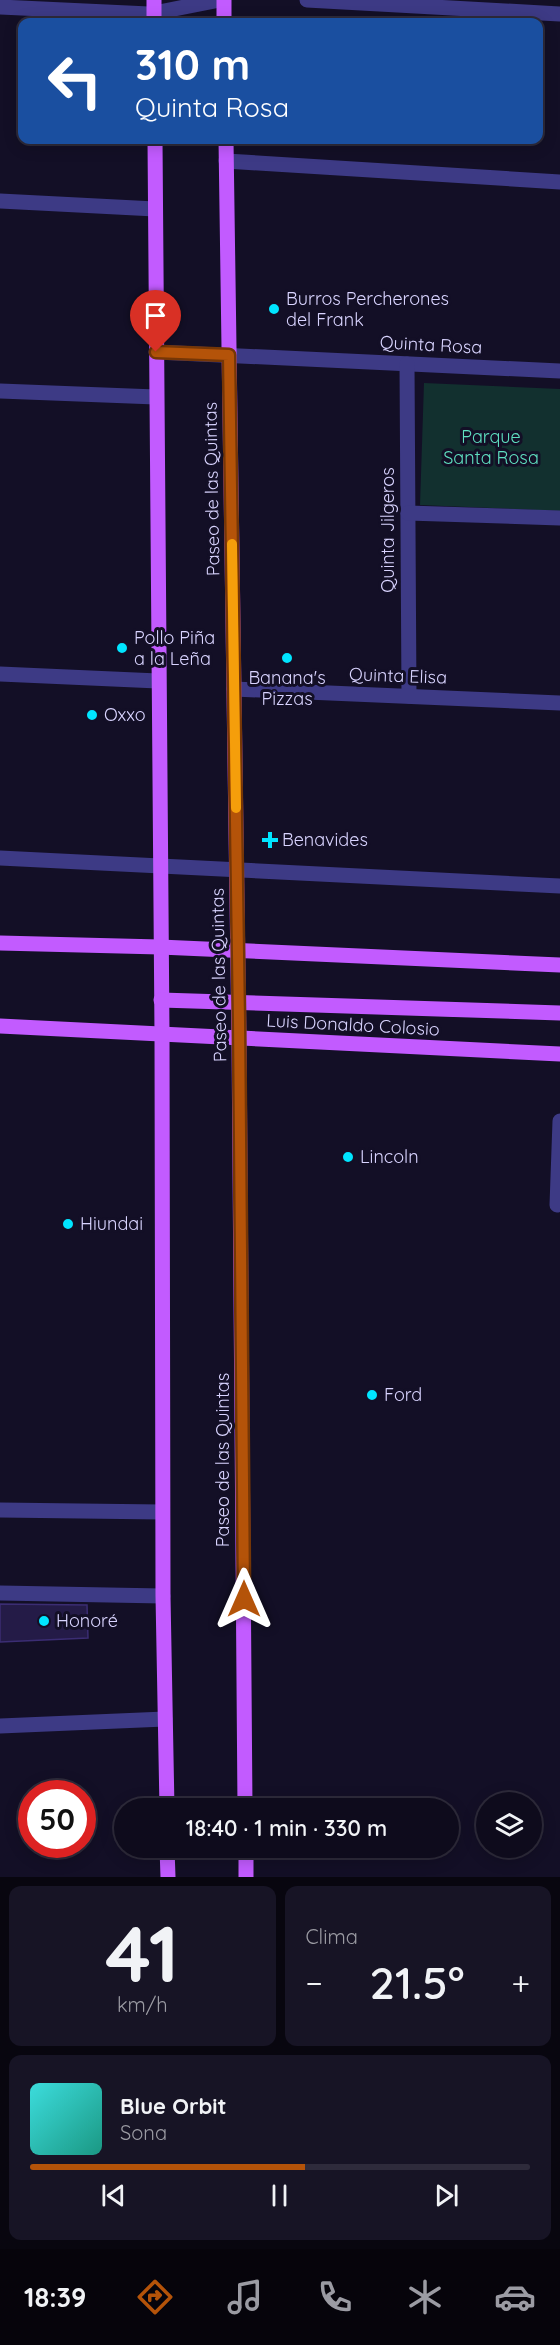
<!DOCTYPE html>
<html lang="es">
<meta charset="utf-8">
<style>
:root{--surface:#0e0b1c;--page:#171425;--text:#f1f3f6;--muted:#9b9ba3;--line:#2e2b3b;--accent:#b45309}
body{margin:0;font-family:Quicksand,sans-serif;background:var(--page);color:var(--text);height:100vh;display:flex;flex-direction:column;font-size:22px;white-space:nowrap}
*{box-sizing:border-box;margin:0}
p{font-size:20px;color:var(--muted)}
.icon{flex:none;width:33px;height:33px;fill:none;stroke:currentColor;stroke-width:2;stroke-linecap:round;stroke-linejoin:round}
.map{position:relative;height:1877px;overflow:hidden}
.panel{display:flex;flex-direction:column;gap:9px;padding:9px;background:#08060f;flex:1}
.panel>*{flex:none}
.banner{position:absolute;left:18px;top:18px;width:525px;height:126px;border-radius:12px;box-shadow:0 3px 15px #0003,0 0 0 2px var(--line);background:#1a4fa0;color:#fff;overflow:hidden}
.buttons{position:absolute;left:476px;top:1792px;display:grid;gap:12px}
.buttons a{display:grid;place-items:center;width:66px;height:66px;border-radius:50%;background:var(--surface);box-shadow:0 3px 15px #0003,0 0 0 2px var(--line);font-size:30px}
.speed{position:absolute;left:18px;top:1780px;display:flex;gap:12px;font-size:30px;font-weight:700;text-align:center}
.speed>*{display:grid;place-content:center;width:78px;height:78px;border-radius:50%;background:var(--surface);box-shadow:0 3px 15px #0003,0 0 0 2px var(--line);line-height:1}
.speed .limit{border:9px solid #d22;background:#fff;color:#111}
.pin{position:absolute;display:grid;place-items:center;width:51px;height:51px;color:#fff;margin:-62px -26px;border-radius:50% 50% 50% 0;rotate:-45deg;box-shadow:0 0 6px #0007}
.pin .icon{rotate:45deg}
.me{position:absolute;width:66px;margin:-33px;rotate:0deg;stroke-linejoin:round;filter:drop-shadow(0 0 4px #0008)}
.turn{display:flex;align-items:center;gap:21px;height:126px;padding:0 18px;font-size:27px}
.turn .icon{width:78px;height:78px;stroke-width:2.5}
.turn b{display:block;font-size:42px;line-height:51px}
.big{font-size:45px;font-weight:600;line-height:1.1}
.panel .tile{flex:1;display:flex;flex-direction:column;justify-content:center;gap:9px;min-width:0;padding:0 21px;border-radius:12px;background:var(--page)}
.panel .dial{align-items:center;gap:0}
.dial b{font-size:78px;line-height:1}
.song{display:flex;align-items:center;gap:18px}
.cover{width:72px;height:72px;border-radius:9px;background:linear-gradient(135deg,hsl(180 70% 55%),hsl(170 70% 35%))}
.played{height:6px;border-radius:3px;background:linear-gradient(90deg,var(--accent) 55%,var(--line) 55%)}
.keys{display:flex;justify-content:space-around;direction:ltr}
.heat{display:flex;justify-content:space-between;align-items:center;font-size:33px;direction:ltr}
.panel .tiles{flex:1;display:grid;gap:9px;grid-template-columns:1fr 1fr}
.tile:last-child{grid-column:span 2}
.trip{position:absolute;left:114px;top:1798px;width:345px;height:60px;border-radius:30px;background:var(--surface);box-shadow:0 3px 15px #0003,0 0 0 2px var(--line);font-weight:600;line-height:60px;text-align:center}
.dock{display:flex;height:96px;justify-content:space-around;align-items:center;background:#06040b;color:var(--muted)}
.dock .icon{width:42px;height:42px}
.dock .on{color:var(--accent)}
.dock b{font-size:27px;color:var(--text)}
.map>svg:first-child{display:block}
</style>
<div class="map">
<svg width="560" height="1877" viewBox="0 0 560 1877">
<rect width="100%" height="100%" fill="#130f26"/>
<path fill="#12302f" d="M424,383L560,389V511L420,505Z"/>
<path fill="#241b47" stroke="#3b2d73" stroke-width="1.5" d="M0,1604L87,1605L88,1638L0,1642Z"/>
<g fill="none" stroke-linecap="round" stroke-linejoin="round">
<g stroke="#3d3a85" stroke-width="15">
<path d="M307,0L560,14"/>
<path d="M0,7L149,14L220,0"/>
<path d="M226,161L560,182"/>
<path d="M0,201L155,209"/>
<path d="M156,352L560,371"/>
<path d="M407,364L409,696"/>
<path d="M0,391L156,397"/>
<path d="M408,513L560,518"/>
<path d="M0,674L158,681"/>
<path d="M234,689L560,703"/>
<path d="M0,858L560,886"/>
<path d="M557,1205L560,1121"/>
<path d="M0,1510L162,1512"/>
<path d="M0,1593L163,1596"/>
<path d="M0,1726L165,1719"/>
</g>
<g stroke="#c25bff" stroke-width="15">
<path d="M154,0V22"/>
<path d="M224,0V22"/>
<path d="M155,140L162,1034L163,1596L167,1809"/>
<path d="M226,140L239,1039L245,1809"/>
<path d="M0,943L160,947L560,965"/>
<path d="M161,1000L560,1013"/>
<path d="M0,1026L560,1054"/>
<path d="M167,1848L168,1877"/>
<path d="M246,1848V1877"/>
</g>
</g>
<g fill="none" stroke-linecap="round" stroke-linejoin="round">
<defs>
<path id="route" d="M156,352L229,355L239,1021L244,1599"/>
</defs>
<use href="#route" stroke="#753606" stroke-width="15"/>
<use href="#route" stroke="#b45309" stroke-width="10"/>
<path stroke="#f59e0b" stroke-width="10" d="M232,544L236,808"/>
</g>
<g fill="#00e5ff" stroke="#130f26" stroke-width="2">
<circle cx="274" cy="309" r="6"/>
<circle cx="122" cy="648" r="6"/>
<circle cx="287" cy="658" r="6"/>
<circle cx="92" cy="715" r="6"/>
<path d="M267 831h6v6h6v6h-6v6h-6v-6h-6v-6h6z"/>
<circle cx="348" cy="1157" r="6"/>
<circle cx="68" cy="1224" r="6"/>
<circle cx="372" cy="1395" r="6"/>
<circle cx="44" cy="1621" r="6"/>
</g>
<g text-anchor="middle" stroke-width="6" stroke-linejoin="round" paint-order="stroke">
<g font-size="18" fill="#d9d4ff" stroke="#130f26" text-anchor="start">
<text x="286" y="305">Burros Percherones<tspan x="286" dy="21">del Frank</tspan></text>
<text x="134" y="644">Pollo Piña<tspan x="134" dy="21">a la Leña</tspan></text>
<text x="287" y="684" text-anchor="middle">Banana's<tspan x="287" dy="21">Pizzas</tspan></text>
<text x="104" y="721">Oxxo</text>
<text x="282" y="846">Benavides</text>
<text x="360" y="1163">Lincoln</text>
<text x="80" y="1230">Hiundai</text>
<text x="384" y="1401">Ford</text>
<text x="56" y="1627">Honoré</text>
</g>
<g font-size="18" fill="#d9d4ff" stroke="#130f26">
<text transform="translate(431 345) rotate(3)" y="6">Quinta Rosa</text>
<text transform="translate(212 489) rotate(-91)" y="6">Paseo de las Quintas</text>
<text transform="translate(388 530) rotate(-90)" y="6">Quinta Jilgeros</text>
<text transform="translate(398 676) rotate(2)" y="6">Quinta Elisa</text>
<text transform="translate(219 975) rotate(-91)" y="6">Paseo de las Quintas</text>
<text transform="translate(353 1025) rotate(3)" y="6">Luis Donaldo Colosio</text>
<text transform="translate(223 1460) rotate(-90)" y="6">Paseo de las Quintas</text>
</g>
<g font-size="18" fill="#5fe0c0" stroke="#130f26">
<text x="491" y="443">Parque<tspan x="491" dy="21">Santa Rosa</tspan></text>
</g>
</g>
</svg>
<div class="buttons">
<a><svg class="icon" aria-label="layers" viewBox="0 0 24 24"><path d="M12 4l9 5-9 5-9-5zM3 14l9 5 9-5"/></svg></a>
</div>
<div class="speed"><div class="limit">50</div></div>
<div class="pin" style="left:156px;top:352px;background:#d93025"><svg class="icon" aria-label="arrive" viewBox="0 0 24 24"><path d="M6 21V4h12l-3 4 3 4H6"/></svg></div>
<svg class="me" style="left:244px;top:1599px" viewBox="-20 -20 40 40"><path d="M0-17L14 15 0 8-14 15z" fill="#b45309" stroke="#fff" stroke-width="4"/></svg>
<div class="trip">18:40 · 1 min · 330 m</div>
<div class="banner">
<div class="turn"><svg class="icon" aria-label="left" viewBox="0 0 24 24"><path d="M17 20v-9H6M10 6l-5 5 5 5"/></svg><div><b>310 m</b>Quinta Rosa</div></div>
</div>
</div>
<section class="panel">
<div class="tiles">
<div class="tile dial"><b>41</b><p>km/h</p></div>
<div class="tile"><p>Clima</p>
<div class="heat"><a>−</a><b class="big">21.5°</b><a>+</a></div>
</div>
<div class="tile">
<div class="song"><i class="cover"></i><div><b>Blue Orbit</b><p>Sona</p></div></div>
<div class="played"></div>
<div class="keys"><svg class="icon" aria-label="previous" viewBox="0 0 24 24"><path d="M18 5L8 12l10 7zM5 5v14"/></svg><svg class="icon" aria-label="pause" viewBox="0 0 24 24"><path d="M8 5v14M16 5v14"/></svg><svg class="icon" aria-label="next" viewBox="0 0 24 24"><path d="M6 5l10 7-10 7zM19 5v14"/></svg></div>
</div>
</div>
</section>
<nav class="dock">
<b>18:39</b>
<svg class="icon on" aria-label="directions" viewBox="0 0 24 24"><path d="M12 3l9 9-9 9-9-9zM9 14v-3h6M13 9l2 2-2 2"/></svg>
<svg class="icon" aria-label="music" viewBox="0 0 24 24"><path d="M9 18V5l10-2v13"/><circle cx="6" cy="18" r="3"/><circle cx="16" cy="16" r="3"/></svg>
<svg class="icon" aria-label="phone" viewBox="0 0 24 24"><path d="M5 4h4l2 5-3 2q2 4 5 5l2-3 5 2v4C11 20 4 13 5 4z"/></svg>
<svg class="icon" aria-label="climate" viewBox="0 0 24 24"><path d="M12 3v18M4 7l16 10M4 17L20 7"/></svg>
<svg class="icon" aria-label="car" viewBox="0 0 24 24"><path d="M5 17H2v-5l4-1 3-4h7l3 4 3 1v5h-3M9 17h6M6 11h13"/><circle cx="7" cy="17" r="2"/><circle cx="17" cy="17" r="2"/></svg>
</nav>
